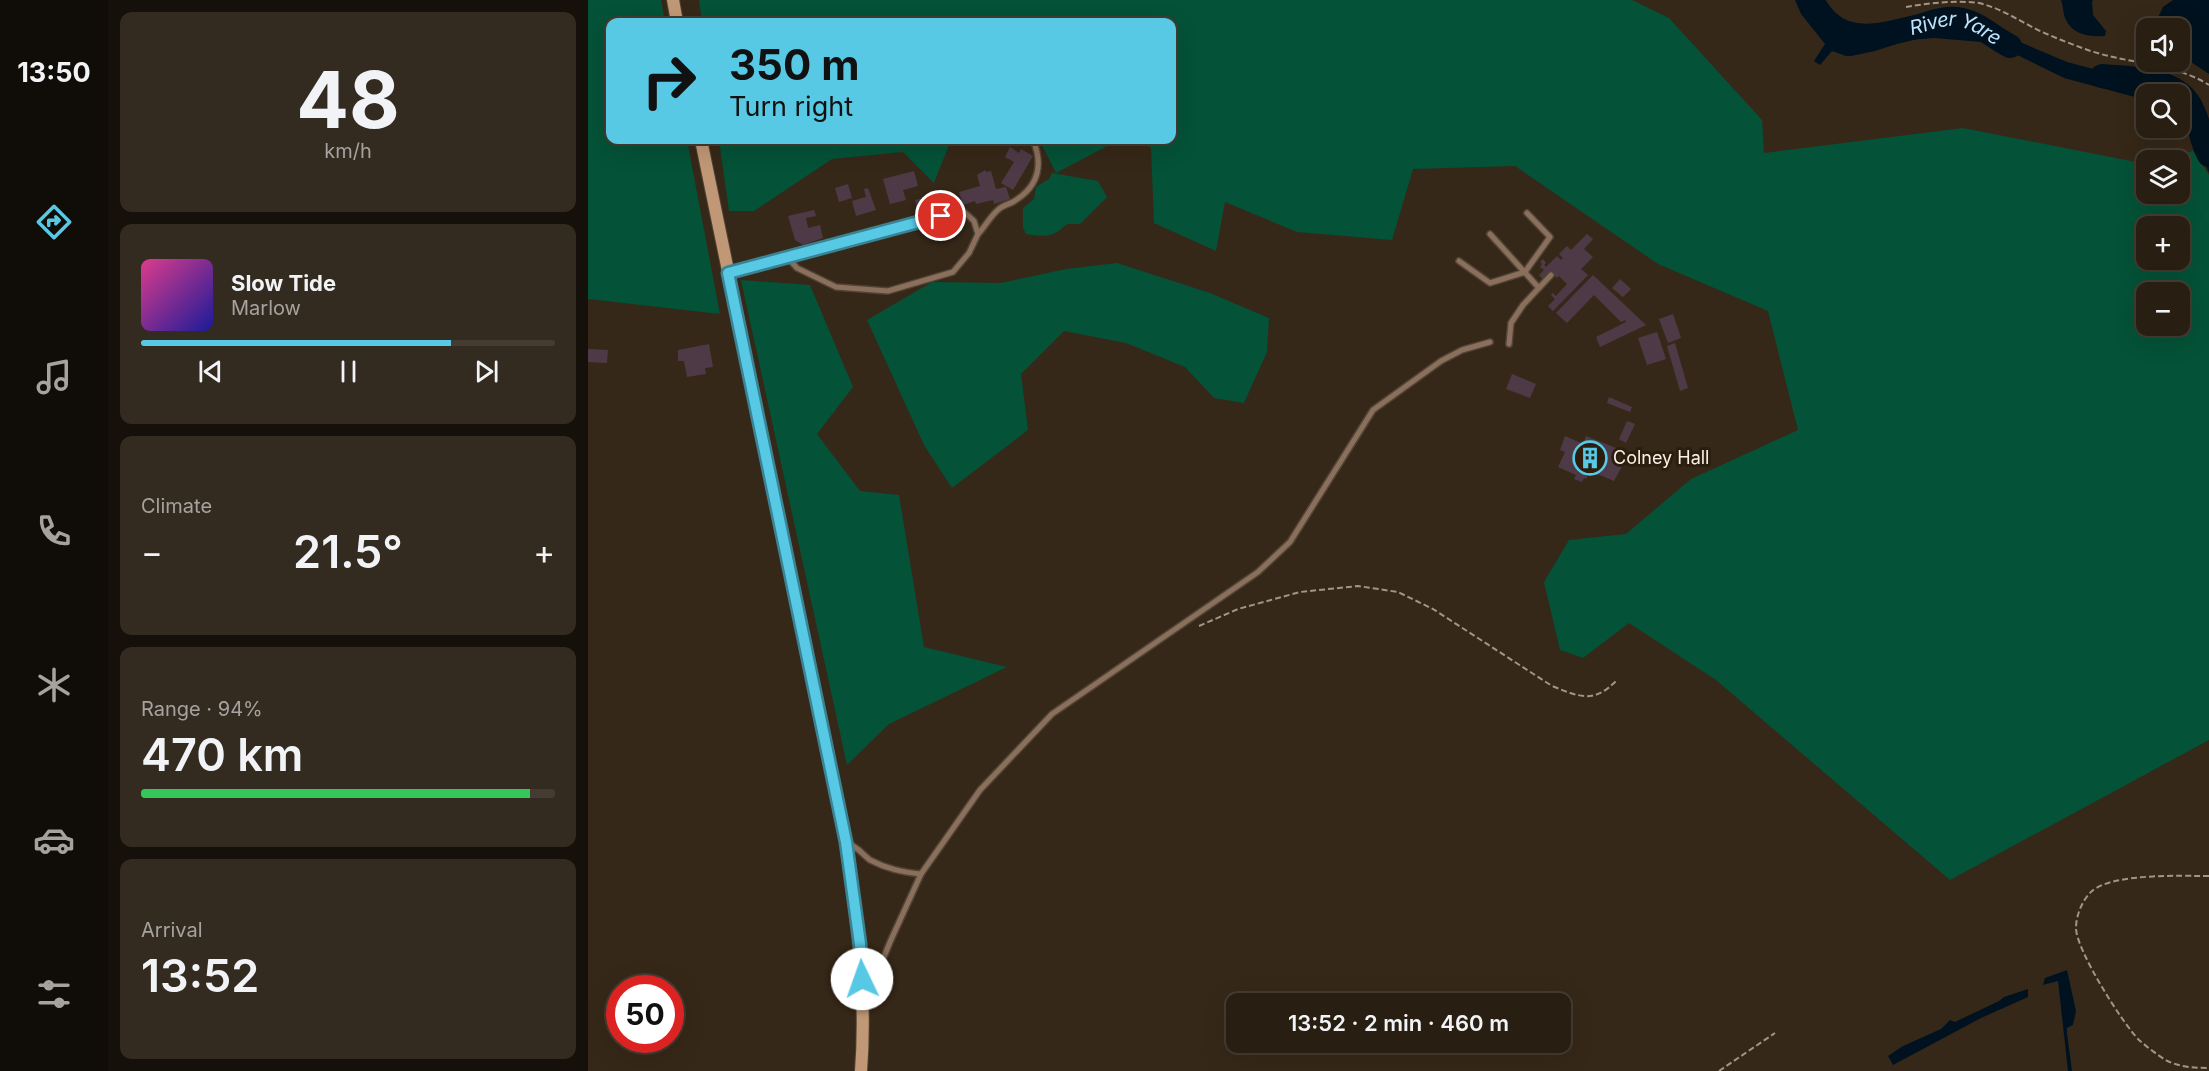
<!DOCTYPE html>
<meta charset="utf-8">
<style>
:root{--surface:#281e12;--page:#342b20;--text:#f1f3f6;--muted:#a5a29f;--line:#443c32;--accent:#58c9e4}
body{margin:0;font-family:Inter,sans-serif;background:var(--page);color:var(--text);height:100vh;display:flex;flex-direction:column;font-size:22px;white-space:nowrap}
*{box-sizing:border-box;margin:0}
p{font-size:20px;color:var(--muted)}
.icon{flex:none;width:33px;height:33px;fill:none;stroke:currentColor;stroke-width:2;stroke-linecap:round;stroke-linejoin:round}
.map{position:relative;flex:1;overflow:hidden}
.side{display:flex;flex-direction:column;gap:12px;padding:12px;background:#16100a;width:480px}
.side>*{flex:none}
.top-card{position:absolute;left:18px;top:18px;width:570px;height:126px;border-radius:12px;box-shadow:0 6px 24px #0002,0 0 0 2px var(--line);background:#58c9e4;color:#111;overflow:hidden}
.buttons{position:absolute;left:1548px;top:18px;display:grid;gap:12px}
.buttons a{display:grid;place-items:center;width:54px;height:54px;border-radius:12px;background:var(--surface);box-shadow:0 6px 24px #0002,0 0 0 2px var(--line);font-size:30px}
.speed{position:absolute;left:18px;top:975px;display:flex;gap:12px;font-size:30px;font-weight:700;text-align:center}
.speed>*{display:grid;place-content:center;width:78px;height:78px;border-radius:50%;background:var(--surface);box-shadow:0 6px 24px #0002,0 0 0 2px var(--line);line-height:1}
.speed .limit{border:9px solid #d22;background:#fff;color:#111}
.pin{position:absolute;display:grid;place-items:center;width:51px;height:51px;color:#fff;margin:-26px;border:3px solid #fff;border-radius:50%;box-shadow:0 2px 6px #0007}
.me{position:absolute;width:66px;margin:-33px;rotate:357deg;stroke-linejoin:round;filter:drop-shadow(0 0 4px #0008)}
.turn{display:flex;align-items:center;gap:21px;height:126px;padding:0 24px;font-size:27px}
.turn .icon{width:78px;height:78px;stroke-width:2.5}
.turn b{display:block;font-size:42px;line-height:51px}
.big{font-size:45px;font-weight:600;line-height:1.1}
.side .card{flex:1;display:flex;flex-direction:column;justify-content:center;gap:9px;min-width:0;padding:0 21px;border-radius:12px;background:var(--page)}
.side .dial{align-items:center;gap:0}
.dial b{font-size:78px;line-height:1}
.song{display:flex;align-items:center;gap:18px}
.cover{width:72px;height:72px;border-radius:9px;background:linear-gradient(135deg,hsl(330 70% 55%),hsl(240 70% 35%))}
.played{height:6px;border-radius:3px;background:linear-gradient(90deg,var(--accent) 75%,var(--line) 75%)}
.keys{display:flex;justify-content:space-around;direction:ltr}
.heat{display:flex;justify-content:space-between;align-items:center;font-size:33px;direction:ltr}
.charge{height:9px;border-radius:4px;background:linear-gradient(90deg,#34c759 94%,var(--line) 0)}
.trip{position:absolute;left:638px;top:993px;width:345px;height:60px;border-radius:12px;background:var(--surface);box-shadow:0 6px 24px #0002,0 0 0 2px var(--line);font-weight:600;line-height:60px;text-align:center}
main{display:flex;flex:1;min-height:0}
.tab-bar{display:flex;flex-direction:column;width:108px;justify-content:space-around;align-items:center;background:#100c07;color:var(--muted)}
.tab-bar .icon{width:42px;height:42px}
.tab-bar .selected{color:var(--accent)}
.tab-bar b{font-size:27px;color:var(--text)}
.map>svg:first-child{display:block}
</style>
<main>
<nav class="tab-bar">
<b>13:50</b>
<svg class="icon selected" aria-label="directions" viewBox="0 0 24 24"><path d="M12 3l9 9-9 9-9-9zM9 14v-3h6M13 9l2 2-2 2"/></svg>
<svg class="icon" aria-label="music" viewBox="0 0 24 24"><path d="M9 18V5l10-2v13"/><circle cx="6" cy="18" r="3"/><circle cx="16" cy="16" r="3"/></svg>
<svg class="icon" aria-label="phone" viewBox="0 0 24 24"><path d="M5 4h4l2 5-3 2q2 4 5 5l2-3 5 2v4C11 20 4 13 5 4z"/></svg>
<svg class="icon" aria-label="climate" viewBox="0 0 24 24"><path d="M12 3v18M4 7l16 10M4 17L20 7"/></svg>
<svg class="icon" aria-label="car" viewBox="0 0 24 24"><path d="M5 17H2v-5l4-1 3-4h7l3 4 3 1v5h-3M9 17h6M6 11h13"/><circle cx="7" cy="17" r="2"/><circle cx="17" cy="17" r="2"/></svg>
<svg class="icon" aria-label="filters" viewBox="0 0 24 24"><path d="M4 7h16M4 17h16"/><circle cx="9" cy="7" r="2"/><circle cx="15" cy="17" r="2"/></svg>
</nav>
<section class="side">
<div class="card dial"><b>48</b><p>km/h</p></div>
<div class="card">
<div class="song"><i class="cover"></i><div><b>Slow Tide</b><p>Marlow</p></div></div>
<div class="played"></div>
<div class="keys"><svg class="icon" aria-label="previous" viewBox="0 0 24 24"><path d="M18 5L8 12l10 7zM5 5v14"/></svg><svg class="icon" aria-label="pause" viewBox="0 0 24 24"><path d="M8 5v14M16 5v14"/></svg><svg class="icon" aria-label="next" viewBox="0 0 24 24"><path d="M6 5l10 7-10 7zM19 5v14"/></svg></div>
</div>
<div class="card"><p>Climate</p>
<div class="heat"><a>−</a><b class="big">21.5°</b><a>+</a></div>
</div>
<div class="card"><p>Range · 94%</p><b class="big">470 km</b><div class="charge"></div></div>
<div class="card"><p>Arrival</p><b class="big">13:52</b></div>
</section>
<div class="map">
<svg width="1621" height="1071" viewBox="0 0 1621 1071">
<rect width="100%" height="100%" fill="#362818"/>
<g fill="#045237" fill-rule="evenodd">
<path d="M0,0H73L77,22H22V140H99L132,314L0,299Z"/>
<path d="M111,0H1044L1081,18L1174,120L1176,153L1375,128L1558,164V194H1592V160H1572L1605,151L1621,175V740L1362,880L1128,680L1041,623L995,658L972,650L956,582L981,540L1038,534L1103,479L1210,430L1180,311L1070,264L927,166L825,169L804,240L709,232L637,202L628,251L566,223L563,148L552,140H584V22H114ZM1592,226V260H1558V226ZM1592,292V326H1558V292Z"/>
<path d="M131,140H363L346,183L315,152L244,159L166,211H141Z"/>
<path d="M464,140H526L527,142L468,173L454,145Z"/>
<path d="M464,173L510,181L519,197L492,224H479C465,238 456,237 438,234L435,228V208L446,199L448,187L461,179Z"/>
<path d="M529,263L622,293L681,318L679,352L656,403L626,398L597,367L538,343L476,331L433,374L440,430L364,488L336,445L279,320L344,282L413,283L478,269Z"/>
<path d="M153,280L222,285L265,387L229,434L272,491L311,495L336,647L419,667L301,724L259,765Z"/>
</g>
<g fill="#00121f">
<path d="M1207,0H1227L1245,23L1264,38L1276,36L1330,21L1362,22L1406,31L1479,62L1604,95C1621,105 1621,152 1621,173L1607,139L1603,114L1592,109V94H1558V100L1476,78L1419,50L1393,42L1346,38L1321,40L1287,51L1263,56H1258L1244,51L1232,65L1226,61L1237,44L1213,14Z"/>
<path d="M1473,0H1506L1504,1L1505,15L1518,31L1517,36C1502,37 1485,35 1478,20C1475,14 1475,6 1473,0Z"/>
<path d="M1585,0H1621V74L1597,58L1592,57V28H1565L1575,7Z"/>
<path d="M1479,970L1488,1011L1485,1025L1479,1028V1033L1484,1071H1480L1470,981L1455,985L1457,978Z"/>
<path d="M1440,989V997L1393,1018L1305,1065L1300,1056L1315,1046L1353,1029L1362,1020L1367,1022L1411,1001L1416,997Z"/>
</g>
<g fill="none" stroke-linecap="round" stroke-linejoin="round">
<g stroke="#00121f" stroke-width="24">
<path id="s1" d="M1223,0C1228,7 1233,16 1240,22C1265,46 1302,33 1332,26C1344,22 1355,18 1368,19C1390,21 1403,37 1422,46"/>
<path d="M1514,76C1545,79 1591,77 1605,111C1612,125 1613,141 1621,155"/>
</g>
</g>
<g fill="#4e3a47">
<path d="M422,147L431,153L433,149L445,156L425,190L413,183L426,162L417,157Z"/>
<path d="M397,170L398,172L403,171L408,189L418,187L422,199L406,204L405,200L388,204L387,201L375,205L371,192L392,186L389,175Z"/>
<path d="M326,171L330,186L315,190L318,200L302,204L295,179Z"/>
<path d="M260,184L264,198L251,202L247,188Z"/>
<path d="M280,188L288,210L268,216L264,201L278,197L276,189Z"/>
<path d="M339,197L342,209L330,212L327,200Z"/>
<path d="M226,210L228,216L218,218L220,228L232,225L235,238L215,245L207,240L200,216Z"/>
<path d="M999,234L1005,239L996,249L1005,257L993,269L1000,275L965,311L960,306L967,299L963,295L965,293L968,296L979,284L971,276L969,278L962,272L955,279L951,275L956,270L952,267L954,264L952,262L955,259L958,263L956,265L958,267L969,256L973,260L975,258L971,254L979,246L983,250Z"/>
<path d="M1005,275L1058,325L1012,347L1008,337L1038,322L1037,320L1033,322L1006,295L979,323L968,313Z"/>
<path d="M1032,279L1043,289L1035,297L1024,288Z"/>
<path d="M1085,314L1093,338L1080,343L1071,319Z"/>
<path d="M1069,332L1078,359L1059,365L1050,338Z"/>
<path d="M1087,343L1100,388L1092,391L1079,346Z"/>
<path d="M121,344L125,367L117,368L118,374L99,377L96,361H90V350Z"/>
<path d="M0,349L20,350L19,363L0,362Z"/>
<path d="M924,374L948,384L942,398L918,389Z"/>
<path d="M1021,397L1044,407L1042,412L1019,403Z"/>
<path d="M1039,421L1047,424L1038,443L1031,439Z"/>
<path d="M977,436L995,444L998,436L1028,448L1025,456L1037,461L1026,481L1007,473L1009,469L1003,467L998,479L996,478L994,482L986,479L988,475L970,467L977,452L972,450Z"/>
</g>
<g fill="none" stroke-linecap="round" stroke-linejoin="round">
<defs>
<g id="service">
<path d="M390,234C397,227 403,215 411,209C415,205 423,204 428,200C451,185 455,164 445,140"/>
<path d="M902,234L951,288"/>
<path d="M871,261L902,283L937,272L962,237L939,213"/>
<path d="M141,273L375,211L386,221L390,234L381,253L365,272L300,291L248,287L209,268L199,257"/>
<path d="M921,344L923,323L935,305L963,275"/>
<path d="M259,843C269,846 274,854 282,860C299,869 314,872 333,874"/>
<path d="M278,1001L302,942L333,874L392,790L464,714L670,572L702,542L785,410L853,361L874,350L902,342"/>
</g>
<g id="secondary">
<path d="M85,0L89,22"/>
<path d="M113,140L258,842C269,919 279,994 273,1071"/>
</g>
</defs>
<use href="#service" stroke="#514435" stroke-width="8"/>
<use href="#secondary" stroke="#514435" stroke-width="14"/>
<g stroke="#a09588" stroke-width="2" stroke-dasharray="6 3" stroke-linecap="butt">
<path d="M1318,7C1342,3 1368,0 1391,3C1415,9 1433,22 1454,32C1468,38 1483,44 1497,49C1537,64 1585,62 1621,85"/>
<path d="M611,626L650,609L712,592L770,586L810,592L845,609L964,686C992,697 1006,704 1029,680"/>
<path d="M1621,876C1593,876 1525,873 1504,891C1494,900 1488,916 1488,928C1488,950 1535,1024 1551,1040C1558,1046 1568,1054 1576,1059C1589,1067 1606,1068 1621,1068"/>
<path d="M1131,1071L1187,1033"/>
</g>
<use href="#service" stroke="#8a705c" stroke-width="5"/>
<use href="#secondary" stroke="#c09876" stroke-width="12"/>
</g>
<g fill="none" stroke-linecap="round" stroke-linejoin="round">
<defs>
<path id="route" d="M274,979L272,944L258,842L140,273L353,216"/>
</defs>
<use href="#route" stroke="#398394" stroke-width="15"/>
<use href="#route" stroke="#58c9e4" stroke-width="10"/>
</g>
<defs>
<symbol id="building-ring" viewBox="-11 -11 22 22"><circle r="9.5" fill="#2b1e0e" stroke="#58c9e4" stroke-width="1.5"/><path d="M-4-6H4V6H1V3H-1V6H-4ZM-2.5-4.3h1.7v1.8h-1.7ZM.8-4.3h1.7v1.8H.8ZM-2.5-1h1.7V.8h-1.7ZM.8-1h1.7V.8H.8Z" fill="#58c9e4"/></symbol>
</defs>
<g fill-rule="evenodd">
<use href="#building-ring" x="983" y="439" width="38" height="38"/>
</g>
<g text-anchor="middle" stroke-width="6" stroke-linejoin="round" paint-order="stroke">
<g font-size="18" fill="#f9f0e6" stroke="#2b1e0e" text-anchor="start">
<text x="1025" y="464">Colney Hall</text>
</g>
<g font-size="20" font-style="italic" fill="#bee3fc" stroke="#2b1e0e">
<text dy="7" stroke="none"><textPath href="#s1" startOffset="162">River Yare</textPath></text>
</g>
</g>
</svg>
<div class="buttons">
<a><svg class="icon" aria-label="sound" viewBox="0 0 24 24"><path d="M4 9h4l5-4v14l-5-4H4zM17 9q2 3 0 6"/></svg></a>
<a><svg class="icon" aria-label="search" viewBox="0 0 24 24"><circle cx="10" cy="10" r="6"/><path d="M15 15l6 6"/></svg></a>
<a><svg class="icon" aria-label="layers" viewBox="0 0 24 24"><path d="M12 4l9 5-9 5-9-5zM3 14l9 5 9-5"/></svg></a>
<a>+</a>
<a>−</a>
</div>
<div class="speed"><div class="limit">50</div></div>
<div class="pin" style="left:353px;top:216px;background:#d93025"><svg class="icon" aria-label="arrive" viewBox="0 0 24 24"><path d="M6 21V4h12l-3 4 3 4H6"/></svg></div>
<svg class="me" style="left:274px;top:979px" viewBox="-20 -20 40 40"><circle r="19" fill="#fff"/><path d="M0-13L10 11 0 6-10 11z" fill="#58c9e4"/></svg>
<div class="trip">13:52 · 2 min · 460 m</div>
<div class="top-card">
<div class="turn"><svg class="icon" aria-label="right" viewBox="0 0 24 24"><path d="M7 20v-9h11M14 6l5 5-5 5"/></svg><div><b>350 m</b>Turn right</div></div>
</div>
</div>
</main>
